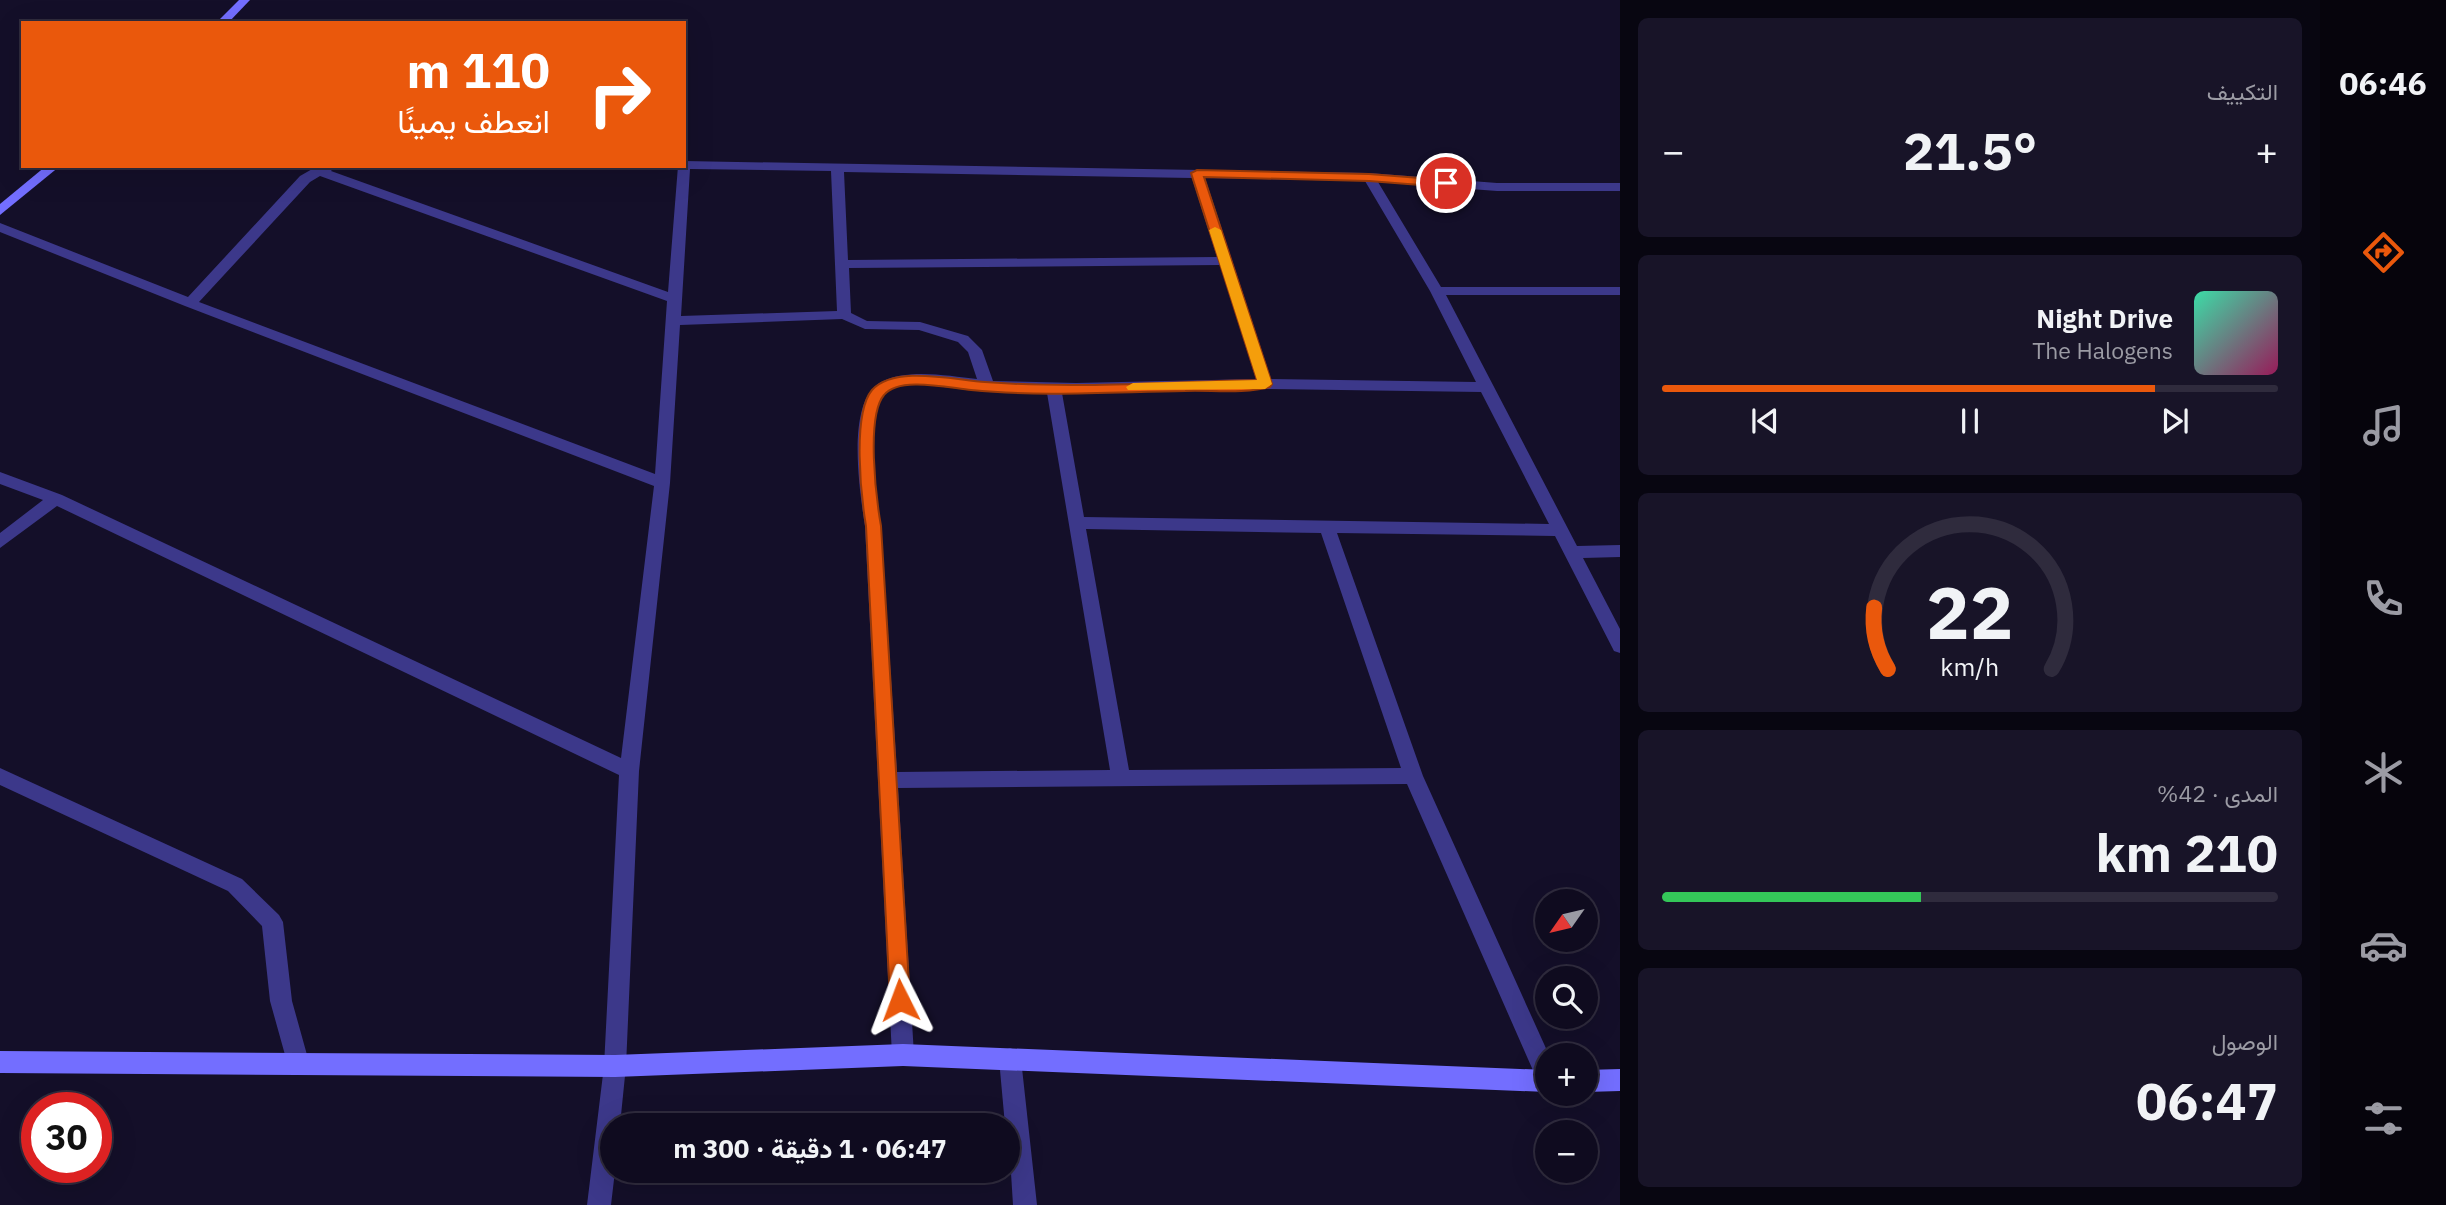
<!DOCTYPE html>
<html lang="ar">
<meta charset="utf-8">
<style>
:root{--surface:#0f0b1f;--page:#181428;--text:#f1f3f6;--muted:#9b9ba4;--line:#2f2b3d;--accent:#ea580c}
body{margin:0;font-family:"IBM Plex Sans",Vazirmatn,sans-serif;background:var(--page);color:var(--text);direction:rtl;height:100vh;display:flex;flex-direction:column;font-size:26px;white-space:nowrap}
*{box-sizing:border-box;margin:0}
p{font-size:23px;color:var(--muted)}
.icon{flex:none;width:38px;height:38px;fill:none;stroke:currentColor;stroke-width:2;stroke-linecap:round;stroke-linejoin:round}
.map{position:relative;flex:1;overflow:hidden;direction:ltr}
.details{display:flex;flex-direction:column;gap:18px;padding:18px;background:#080611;width:700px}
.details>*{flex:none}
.guide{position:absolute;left:21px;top:21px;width:665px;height:147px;border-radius:0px;box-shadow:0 7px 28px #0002,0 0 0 2px var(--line);direction:rtl;background:#ea580c;color:#fff;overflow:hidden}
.needle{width:46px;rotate:236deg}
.fabs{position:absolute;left:1535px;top:889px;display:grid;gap:14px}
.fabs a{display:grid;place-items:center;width:63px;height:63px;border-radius:50%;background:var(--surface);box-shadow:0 7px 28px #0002,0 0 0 2px var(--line);font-size:35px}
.speed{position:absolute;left:21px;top:1092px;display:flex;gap:14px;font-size:35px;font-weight:700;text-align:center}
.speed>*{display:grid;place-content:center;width:91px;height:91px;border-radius:50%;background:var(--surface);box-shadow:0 7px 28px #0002,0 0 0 2px var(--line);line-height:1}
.speed .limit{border:10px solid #d22;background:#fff;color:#111}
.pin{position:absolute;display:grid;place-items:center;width:60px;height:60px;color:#fff;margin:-30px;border:4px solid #fff;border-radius:50%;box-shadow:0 2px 7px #0007}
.me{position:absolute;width:77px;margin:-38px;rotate:357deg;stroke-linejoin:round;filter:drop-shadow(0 0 5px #0008)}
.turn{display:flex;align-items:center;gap:24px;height:147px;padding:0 21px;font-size:32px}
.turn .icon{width:91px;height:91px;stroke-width:2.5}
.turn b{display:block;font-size:49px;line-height:60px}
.big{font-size:52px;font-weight:700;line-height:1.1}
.details .widget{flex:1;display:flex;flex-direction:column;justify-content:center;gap:10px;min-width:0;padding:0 24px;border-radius:10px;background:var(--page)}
.details .dial{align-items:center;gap:0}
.dial svg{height:182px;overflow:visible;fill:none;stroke:var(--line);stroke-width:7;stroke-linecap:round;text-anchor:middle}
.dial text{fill:var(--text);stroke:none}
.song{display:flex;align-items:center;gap:21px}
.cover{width:84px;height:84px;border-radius:10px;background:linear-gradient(135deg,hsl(160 70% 55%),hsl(330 70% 35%))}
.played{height:7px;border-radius:4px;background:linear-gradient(90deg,var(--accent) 80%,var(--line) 80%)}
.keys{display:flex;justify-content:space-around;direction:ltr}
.heat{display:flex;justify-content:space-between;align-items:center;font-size:38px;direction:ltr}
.charge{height:10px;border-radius:5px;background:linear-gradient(90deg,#34c759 42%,var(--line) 0)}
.trip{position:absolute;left:600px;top:1113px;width:420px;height:70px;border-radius:35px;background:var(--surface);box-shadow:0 7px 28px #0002,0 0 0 2px var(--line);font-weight:700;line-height:70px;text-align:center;direction:rtl}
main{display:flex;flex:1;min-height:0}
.dock{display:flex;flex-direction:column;width:126px;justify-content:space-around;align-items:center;background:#06040c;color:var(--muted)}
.dock .icon{width:49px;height:49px}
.dock .selected{color:var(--accent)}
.dock b{font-size:32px;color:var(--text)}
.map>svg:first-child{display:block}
</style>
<main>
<nav class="dock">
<b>06:46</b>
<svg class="icon selected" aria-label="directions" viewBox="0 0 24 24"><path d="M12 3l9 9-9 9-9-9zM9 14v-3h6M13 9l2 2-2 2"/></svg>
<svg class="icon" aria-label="music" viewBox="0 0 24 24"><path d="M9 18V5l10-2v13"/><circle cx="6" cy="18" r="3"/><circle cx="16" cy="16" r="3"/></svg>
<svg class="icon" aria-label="phone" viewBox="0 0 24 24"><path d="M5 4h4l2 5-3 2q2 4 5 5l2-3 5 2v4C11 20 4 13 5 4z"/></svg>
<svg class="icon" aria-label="climate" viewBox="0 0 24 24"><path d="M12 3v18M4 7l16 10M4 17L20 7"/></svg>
<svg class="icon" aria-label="car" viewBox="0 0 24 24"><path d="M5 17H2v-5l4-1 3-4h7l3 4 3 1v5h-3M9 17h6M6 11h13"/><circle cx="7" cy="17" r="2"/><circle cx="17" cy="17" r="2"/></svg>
<svg class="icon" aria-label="filters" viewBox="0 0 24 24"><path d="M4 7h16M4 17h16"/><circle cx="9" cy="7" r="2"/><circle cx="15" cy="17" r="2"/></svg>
</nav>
<section class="details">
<div class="widget"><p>التكييف</p>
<div class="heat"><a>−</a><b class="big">21.5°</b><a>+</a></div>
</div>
<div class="widget">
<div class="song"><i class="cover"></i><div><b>Night Drive</b><p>The Halogens</p></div></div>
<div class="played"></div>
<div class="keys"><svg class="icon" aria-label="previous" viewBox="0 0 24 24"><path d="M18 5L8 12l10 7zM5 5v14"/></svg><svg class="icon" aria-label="pause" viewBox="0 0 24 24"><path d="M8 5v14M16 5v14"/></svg><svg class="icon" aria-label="next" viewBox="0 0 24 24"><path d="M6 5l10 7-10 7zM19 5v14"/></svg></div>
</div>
<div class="widget dial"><svg viewBox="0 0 100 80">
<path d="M14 69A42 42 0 1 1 86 69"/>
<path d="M14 69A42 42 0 0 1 8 42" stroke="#ea580c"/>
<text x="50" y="56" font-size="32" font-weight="700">22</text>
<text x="50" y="72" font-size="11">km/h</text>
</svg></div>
<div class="widget"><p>المدى · 42%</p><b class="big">210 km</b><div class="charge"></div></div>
<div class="widget"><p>الوصول</p><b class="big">06:47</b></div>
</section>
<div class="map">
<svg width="1620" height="1205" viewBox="0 0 1620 1205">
<rect width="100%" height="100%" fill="#140f29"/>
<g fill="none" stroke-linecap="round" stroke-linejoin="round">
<g fill="#3c388a" fill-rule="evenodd">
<path d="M684,161L1369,173L1497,183H1620V191H1497L1378,182L1441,287H1620V295H1446L1577,546L1620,545V557L1583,558L1620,629V653L1614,651L1555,536L1337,533L1423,776L1549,1055H1547V1087L1539,1084L1407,784L898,788L914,1055L911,1063L903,1066L895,1063L892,1055L865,526C860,493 845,401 881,382C908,368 948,376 977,379L968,352L958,342L919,330L865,329L842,319L680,325L670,483L639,771L626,1066L620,1125H612V1171H615L611,1205H587L604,1066L619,775L57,506L0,548V533L43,500L0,484V472L62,495L621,758L654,486L185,306L0,232V223L188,297L300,176L314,168L335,166L331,171L668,292L678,166H684ZM690,169L831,171L837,311L681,316ZM844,172L1192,178L1217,257L848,260ZM320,176L667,301L655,474L199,302L310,182ZM1205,178L1365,181L1430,291L1476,382L1271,379ZM1220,265L1256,379L1076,383L993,381L982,350L968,336L920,322L867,321L851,313L849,268ZM926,385L987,392L1047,393L1110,770L897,772C892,695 887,618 882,541C880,502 862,434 882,398C891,383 911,385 926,385ZM1264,389L1481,392L1549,524L1084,517L1062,393ZM1086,529L1321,533L1401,768L1129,770Z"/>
<path d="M0,768L242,879L279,915L283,922L292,1001L309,1062L306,1070L298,1073L290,1070L287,1062L270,1001L262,926L228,891L0,785Z"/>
<path d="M1010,1048L1018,1051L1021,1059L1037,1205H1013L1008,1125H1005L999,1059L1002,1051Z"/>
</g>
<g fill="#736eff" fill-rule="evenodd">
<path d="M239,0H250L228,23H216Z"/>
<path d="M46,166H60L0,215V204Z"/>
<path d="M903,1044L1547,1070V1092L903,1066L615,1077L0,1073V1051L615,1055Z"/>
<path d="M1620,1069V1091L1586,1092V1070Z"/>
</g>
</g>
<path fill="#ea580c" stroke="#983908" stroke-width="2" d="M1197,170L1369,174L1446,180L1451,183L1446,187L1369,181L1204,177L1272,384L1270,387C1244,394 1212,390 1185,391C1114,392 1042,397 971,390C949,388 899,376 884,395C866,416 876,498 881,526L910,1000L907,1007L900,1010L893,1007L890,1000L866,526C861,496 852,414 872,390C895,365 954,380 985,382C1075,389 1167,382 1257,380L1191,173Z"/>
<path fill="#f59e0b" d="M1215,227L1221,230L1272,384L1265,389L1128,390L1126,387L1133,383L1257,380L1209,230Z"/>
</svg>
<div class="fabs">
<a><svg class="needle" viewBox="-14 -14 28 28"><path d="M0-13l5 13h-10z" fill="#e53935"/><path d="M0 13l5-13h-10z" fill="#9b9ba4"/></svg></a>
<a><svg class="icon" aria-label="search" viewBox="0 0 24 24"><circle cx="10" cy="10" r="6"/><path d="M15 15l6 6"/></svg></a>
<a>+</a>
<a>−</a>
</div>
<div class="speed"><div class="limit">30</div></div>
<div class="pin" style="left:1446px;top:183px;background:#d93025"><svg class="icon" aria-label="arrive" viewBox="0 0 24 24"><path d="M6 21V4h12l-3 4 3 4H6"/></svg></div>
<svg class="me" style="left:900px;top:1000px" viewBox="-20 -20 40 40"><path d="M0-17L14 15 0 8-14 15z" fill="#ea580c" stroke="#fff" stroke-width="4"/></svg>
<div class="trip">06:47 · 1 دقيقة · 300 m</div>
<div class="guide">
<div class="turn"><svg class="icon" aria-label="right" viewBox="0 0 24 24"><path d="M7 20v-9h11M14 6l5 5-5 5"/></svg><div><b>110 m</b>انعطف يمينًا</div></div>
</div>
</div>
</main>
